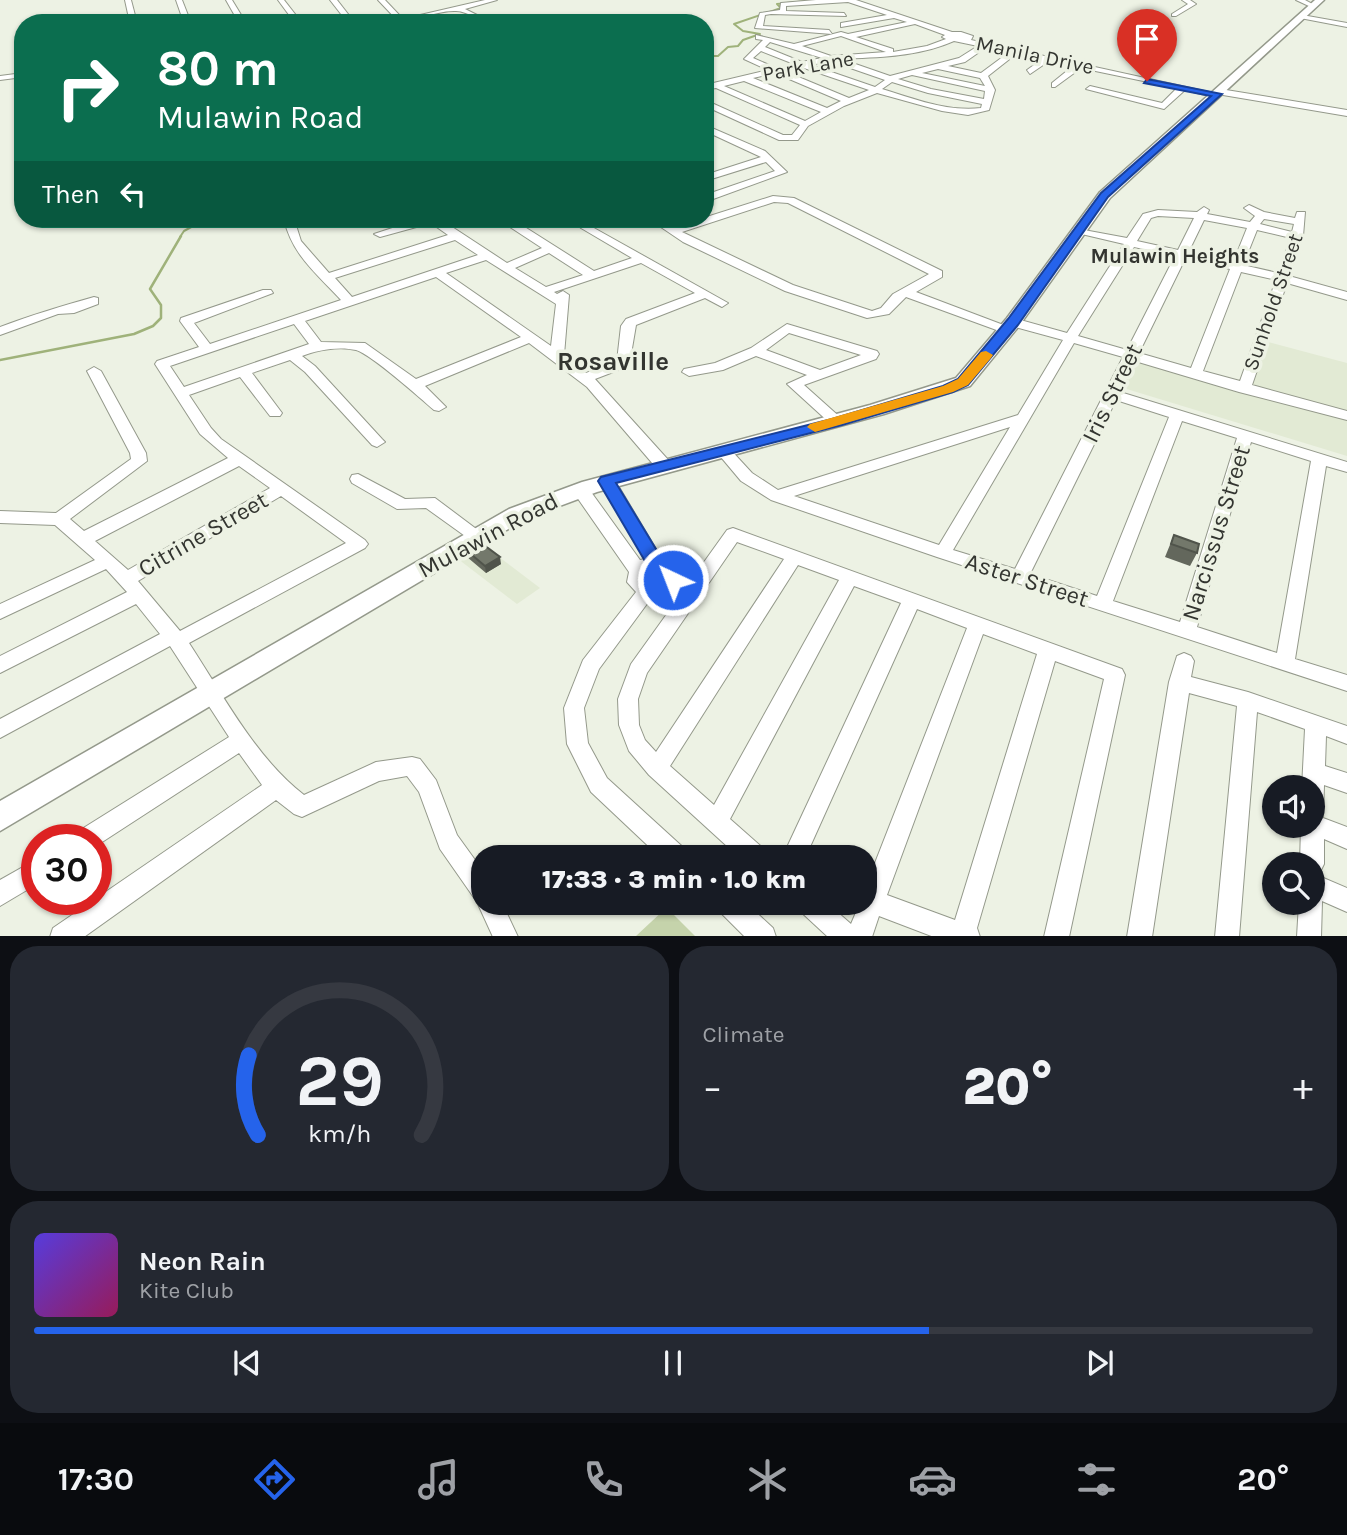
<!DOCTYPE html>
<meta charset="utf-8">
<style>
:root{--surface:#171b24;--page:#242831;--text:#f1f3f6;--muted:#9ea1a6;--line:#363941;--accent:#2563eb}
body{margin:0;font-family:Karla,sans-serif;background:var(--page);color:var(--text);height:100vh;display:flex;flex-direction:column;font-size:26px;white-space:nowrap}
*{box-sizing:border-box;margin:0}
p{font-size:23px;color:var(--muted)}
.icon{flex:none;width:38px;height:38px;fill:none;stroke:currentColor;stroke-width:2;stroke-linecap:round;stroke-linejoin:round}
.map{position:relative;height:936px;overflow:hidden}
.sheet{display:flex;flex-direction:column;gap:10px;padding:10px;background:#0d0f14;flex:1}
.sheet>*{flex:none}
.top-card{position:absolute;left:14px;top:14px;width:700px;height:214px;border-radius:28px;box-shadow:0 2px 5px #0004;background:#0b6e4f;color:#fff;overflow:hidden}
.controls{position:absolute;left:1262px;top:775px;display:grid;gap:14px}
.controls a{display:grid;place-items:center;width:63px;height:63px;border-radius:50%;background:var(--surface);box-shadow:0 2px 5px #0004;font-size:35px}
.speed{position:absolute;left:21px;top:824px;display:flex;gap:14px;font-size:35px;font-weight:700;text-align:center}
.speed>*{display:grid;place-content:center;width:91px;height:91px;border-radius:50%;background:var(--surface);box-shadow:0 2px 5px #0004;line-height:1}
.speed .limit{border:10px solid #d22;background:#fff;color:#111}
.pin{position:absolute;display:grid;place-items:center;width:60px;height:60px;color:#fff;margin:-72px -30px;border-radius:50% 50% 50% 0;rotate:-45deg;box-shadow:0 0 7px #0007}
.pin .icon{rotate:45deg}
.me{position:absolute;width:77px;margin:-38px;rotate:317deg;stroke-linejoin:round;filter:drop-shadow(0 0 5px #0008)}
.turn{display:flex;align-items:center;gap:24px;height:147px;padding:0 28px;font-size:32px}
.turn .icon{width:91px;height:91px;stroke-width:2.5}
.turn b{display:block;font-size:49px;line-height:60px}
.then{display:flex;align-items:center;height:66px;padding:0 28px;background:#0003;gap:14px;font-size:26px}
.big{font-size:52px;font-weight:800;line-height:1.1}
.sheet .widget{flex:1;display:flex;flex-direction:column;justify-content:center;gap:10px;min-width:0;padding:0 24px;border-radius:28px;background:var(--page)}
.sheet .dial{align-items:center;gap:0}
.dial svg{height:182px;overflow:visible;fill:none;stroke:var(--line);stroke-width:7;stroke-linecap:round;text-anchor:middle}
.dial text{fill:var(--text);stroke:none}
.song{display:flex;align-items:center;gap:21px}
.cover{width:84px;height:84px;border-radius:10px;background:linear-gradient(135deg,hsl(250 70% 55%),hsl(330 70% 35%))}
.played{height:7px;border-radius:4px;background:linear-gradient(90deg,var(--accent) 70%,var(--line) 70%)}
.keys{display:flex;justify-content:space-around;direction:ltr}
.heat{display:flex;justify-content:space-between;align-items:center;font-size:38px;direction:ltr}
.sheet .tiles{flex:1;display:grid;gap:10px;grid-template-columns:1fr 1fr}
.widget:last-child{grid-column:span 2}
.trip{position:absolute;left:471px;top:845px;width:406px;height:70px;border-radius:28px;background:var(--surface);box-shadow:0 2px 5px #0004;font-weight:800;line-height:70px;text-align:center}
.tab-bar{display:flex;height:112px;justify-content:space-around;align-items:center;background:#090b0e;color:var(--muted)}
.tab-bar .icon{width:49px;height:49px}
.tab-bar .current{color:var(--accent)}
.tab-bar b{font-size:32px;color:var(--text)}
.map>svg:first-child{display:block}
</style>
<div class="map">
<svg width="1347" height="937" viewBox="0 0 1347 937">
<rect width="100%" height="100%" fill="#edf2e4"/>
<g fill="#e2ead4">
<path d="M1268,342L1347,363V456L1120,387L1139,355L1249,388Z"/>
<path d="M482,544L540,588L517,604L458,559Z"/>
</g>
<path fill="#c5d3ab" d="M666,907L695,936H636L666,908Z"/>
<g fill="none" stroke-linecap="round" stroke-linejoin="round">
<g stroke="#9fb27a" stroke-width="2">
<path d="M595,23H622"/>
<path d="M705,52L709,56H718L728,47L738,46L743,40L760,34L743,31L734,24L781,8L777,4L807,1"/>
<path d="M180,237L184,231L206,219"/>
</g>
<path stroke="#9fb27a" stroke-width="2.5" d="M0,360L134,334L153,326L161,318V305L150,289L181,236"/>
<defs>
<g id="minor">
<path d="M125,0H131L137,23H130Z"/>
<path d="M176,0H182L191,23H184Z"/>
<path d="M226,0H232L246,23H239Z"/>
<path d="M278,0H284L302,23H295Z"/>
<path d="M330,0H337L355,23H348Z"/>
<path d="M378,0H385L403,19L485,0H497L465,9L493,23C480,23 469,11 456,11C435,10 413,23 390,23L397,20Z"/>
<path d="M816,0H856L952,32H961L973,36L971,40L1209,92L1205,95L1185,90L1164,109L1086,89L1090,86L1162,103L1177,88L1081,68L1055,87H1052V83L1073,66L1049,61L1030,74L1027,70L1041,60L1016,54L988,76L995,90L989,110L968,115L942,111L877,93L844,106L808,126L798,140H779L705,106V100L783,135H792L800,125L716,88L705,90V85L768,70L744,59L763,40L756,39V35L794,44L841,32L848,34L907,22L894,18L841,27V23L887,15L848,2L786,6V11L844,13L846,16L771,14L765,15L763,26L829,30L832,34L755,28L760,13L780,10L781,3ZM915,24L945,35L942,37L946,39L927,46L893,52V49L856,37ZM841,36L886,52L831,56L802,46ZM954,41L978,46L959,58L890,76L841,59C879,57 918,57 954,41ZM770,42L822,58L802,62L765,47ZM985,48L1008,53L981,73L948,66L965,62ZM761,51L794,64L776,68L753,58ZM830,61L885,80L875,87L811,65ZM801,67L869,90L849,98L784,71ZM938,69L980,78L985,86L922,73ZM775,73L841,101L827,108L753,78ZM912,75L985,91L984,99L931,89L898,79ZM744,81L821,112L805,121L724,86ZM892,82L928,93L982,104L981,108C948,112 914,99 882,89Z"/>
<path d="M1182,0H1190L1196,4L1176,16H1172V14L1188,4Z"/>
<path d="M1296,0H1305L1316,6L1311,7Z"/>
<path d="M1302,15L1347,23V27L1300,18Z"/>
<path d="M23,73V77L0,80V76Z"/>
<path d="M1220,89L1347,110V116L1217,94L1216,92Z"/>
<path d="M705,125L765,151L787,172L705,202V195L775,171L766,162L705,181V175L761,157L705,131Z"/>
<path d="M773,196L794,198L942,271V277L916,292L1014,329L1007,333L1002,332L906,297L889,314L867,318L785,291L683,242L649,219H661L675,227ZM774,202L788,203L929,274L893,294L881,308L872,311L793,285L682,232Z"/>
<path d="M1249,205L1264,212L1295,218L1297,212H1305L1303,236L1289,276L1347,292V300L1287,283L1252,385L1347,411V420L1239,392L1135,361L1120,392L1347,462V472L1326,466L1295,659L1347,675V691L937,557L771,500L741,481L715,450L723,445L728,447L752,473L778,490L1018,415L1063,340L1008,325L1007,322L1013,318L1067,333L1124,244L1073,232V228L1127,238L1143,214L1158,210L1197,212L1204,207L1209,210L1207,214L1250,222L1255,216L1244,208ZM1158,216L1194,218L1178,250L1137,241L1151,218ZM1264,219L1294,224L1292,232L1260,224ZM1204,220L1247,228L1233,263L1188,253ZM1257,230L1291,238L1278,273L1243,265ZM1134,247L1175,256L1127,350L1078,336ZM1185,259L1230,269L1191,368L1139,353ZM1241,272L1276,280L1240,381L1203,371ZM1074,343L1123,357L1015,569L953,550ZM1116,400L1169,417L1097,596L1030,574ZM1182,421L1237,438L1180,622L1113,601ZM1010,427L939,545L794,496ZM1251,442L1311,461L1277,653L1197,627Z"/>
<path d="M284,219H294L301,241L329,273L448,235L431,223L380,237L374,234L420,219H440L507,263L542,248L510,227L511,219H525L520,224L594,271L632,258L581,228L579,226L585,223L728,303L722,307L705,298L636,325L629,366L595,379L671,463L673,467L671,471H659L587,387L529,343L425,386L446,407L439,411L434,410C420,398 371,354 356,350C339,346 317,350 302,356L315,366L382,439L385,442L377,447L372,445L305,372L290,360L252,373L282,413L280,416H270L240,377L189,395L211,428L221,439L365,540L368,544L365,548L189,643C223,695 255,757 304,795L376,762L412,757L420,759L436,780L457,835L483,871V903H502L518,937H493L477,902L440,849L419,792L407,776L379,781L302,817L294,814L276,800L84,937H50L53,928L262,785L239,753L96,846V840H73L77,832L229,737L170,646L0,738V719L160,634L136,604L0,673V656L127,592L106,569L0,619V604L95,560L55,525L0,523V511L56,513L131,459L130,453L87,371L94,367L101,371L146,453L147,461L70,519L84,531L228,458L200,434L155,364L157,361L199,347L180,321L181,318L263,290H271L273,293L194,323L210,344L341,300C317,274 292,255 284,219ZM455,240L478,255L352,297L335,278ZM549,253L583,275L546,287L515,268ZM486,260L556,304L551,346L446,273ZM641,263L695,293L626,319L621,326L617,361L586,373L564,355L569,295L563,291L557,294L554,292ZM436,277L521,337L416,379L365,343L321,342L305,321ZM294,324L309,344L184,387L170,366ZM239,466L270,488L128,570L95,541ZM281,496L346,543L180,631L138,581Z"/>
<path d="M94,297L98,298V304L74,313L58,314L0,335V327C32,315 62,306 94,297Z"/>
<path d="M787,324L877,351L879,354L876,359L804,385L842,419L844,422L842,425H832L787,384L807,375L756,356L723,370L689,376L682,372L684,369L715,363L751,348ZM789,333L861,355L820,370L766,350Z"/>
<path d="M358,474L405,499L435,498L487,537L484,541H472L426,508L397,509L352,483L350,479L352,475Z"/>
<path d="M607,476L613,477L662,559L675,564L682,574L676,590L652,597L599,669L584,708L588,743L607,778L686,850L689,858H661L591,792L567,744L564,708L583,660L636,592L627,582L629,572L574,493L572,489L574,485H586L640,560L645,559L599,481ZM650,570L663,574L662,581L652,584L646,581V574Z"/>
<path d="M733,528L1122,669L1125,675L1069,937H1044L1104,679L1055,661L977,928L980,937H934L879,916L872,937H828L800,911L797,903H827L851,924L860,903H864V891L967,628L917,609L805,858H782L901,603L854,586L730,819L765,850L768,858H740L649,775L629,751L619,725L618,699L631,664L727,530ZM737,542L784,559L656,752L645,740L639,725L638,699L647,673ZM798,565L839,580L714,805L670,766ZM983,634L1037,654L955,920L887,895Z"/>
<path d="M1184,653L1191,656L1194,661L1191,677L1248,692L1347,726V744L1326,736L1325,766L1347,773V793L1324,785L1323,818L1347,827V849L1324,839V864L1320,872L1314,874L1347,888V912L1322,901L1321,937H1297L1299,903H1312V864H1300L1301,826H1312V788H1302L1305,729L1257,712L1239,937H1215L1237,706L1189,693L1152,937H1127L1169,682L1177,656Z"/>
<path d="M37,859V884L0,906V880Z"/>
<path d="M716,903H746L773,928L776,937H745L719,911Z"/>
</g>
<path id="major" d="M1315,0H1324L1110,198L1019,326L970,386L884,414L597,492L525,519L0,831V801L509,509L582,482L870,405L956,378L1007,318L1100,192Z"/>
</defs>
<use href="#minor" stroke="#94998b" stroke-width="2"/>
<use href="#major" stroke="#94998b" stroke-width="3"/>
<use href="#minor" fill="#fff" fill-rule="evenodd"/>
<use href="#major" fill="#fff" fill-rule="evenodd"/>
</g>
<g fill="#63675c">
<path d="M1174,535L1197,553L1190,566L1165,557Z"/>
<path d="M466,550L501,564L486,573L467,557Z"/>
</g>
<path fill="#50544b" d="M500,557L501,564L486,573L485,566Z"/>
<g fill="#73786b" stroke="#50544b" stroke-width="2">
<path d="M1174,535L1199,544L1197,553L1171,544Z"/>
<path d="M480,542L500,557L485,566L466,550Z"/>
</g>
<path fill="#2563eb" stroke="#184099" stroke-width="2" d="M1147,79L1222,94L1108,197L1018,325L968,385L953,392L842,425L616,483L662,559L676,564L682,580L679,584H667L662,573L649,568L598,481L601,477L832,419L943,386L958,379L1008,319L1101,193L1211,96L1144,83Z"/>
<path fill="#f59e0b" d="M986,351L993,355L991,358L968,385L953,392L815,432L807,427L810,424L943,386L958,379L981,352Z"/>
<g text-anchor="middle" stroke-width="7" stroke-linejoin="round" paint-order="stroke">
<g font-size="21" fill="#333530" stroke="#edf2e4">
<text transform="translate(1035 55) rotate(12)" y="7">Manila Drive</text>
<text transform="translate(808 66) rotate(-10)" y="7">Park Lane</text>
<text transform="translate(1273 302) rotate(-71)" y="7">Sunhold Street</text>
</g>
<g font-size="21" font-weight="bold" fill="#333530" stroke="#edf2e4">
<text x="1175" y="263">Mulawin Heights</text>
</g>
<g font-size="24" fill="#333530" stroke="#edf2e4">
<text transform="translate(1112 393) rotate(-64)" y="8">Iris Street</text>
<text transform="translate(1216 533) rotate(-73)" y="8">Narcissus Street</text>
<text transform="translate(203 534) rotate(-30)" y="8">Citrine Street</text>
<text transform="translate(488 535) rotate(-28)" y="8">Mulawin Road</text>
<text transform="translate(1027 580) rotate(18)" y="8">Aster Street</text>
</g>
<g font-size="26" font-weight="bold" fill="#333530" stroke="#edf2e4">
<text x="613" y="370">Rosaville</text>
</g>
</g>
</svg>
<div class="controls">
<a><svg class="icon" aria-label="sound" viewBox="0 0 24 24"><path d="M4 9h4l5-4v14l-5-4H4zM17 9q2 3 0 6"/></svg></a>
<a><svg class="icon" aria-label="search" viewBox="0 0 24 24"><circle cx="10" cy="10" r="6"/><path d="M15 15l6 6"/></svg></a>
</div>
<div class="speed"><div class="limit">30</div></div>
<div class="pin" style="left:1147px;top:81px;background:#d93025"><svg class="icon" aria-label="arrive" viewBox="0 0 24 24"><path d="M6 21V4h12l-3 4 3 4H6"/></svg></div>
<svg class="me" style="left:673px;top:580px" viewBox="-20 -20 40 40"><circle r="17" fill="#2563eb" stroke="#fff" stroke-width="3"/><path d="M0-11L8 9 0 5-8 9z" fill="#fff"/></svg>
<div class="trip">17:33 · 3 min · 1.0 km</div>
<div class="top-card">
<div class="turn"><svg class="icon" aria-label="right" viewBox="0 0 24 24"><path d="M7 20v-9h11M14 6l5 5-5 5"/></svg><div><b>80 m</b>Mulawin Road</div></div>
<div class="then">Then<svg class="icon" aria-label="left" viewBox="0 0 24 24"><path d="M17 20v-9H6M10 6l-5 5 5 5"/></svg></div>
</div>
</div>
<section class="sheet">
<div class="tiles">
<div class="widget dial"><svg viewBox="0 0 100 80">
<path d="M14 69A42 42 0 1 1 86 69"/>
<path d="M14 69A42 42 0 0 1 10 34" stroke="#2563eb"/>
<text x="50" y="56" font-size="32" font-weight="700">29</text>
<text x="50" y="72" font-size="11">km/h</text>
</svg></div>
<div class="widget"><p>Climate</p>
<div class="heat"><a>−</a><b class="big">20°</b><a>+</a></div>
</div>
<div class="widget">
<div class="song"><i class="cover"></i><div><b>Neon Rain</b><p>Kite Club</p></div></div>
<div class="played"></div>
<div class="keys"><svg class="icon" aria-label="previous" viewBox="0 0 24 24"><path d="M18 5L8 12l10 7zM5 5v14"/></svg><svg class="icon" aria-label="pause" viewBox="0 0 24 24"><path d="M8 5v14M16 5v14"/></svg><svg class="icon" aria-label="next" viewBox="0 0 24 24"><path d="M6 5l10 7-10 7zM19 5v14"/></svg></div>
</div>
</div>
</section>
<nav class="tab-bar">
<b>17:30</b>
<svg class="icon current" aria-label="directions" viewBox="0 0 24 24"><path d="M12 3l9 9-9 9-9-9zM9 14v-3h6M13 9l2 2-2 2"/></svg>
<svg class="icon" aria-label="music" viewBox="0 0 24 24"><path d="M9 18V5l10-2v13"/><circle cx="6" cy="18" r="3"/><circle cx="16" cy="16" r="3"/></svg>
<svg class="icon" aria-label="phone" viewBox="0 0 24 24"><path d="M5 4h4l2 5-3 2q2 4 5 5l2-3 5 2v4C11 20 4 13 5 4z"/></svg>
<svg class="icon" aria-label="climate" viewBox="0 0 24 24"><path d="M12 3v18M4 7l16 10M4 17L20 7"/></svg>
<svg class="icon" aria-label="car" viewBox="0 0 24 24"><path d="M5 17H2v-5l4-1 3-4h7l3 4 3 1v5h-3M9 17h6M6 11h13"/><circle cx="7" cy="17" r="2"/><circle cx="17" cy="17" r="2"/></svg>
<svg class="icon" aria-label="filters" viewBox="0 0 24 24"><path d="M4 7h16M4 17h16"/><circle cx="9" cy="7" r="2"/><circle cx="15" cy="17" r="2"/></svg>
<b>20°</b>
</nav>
